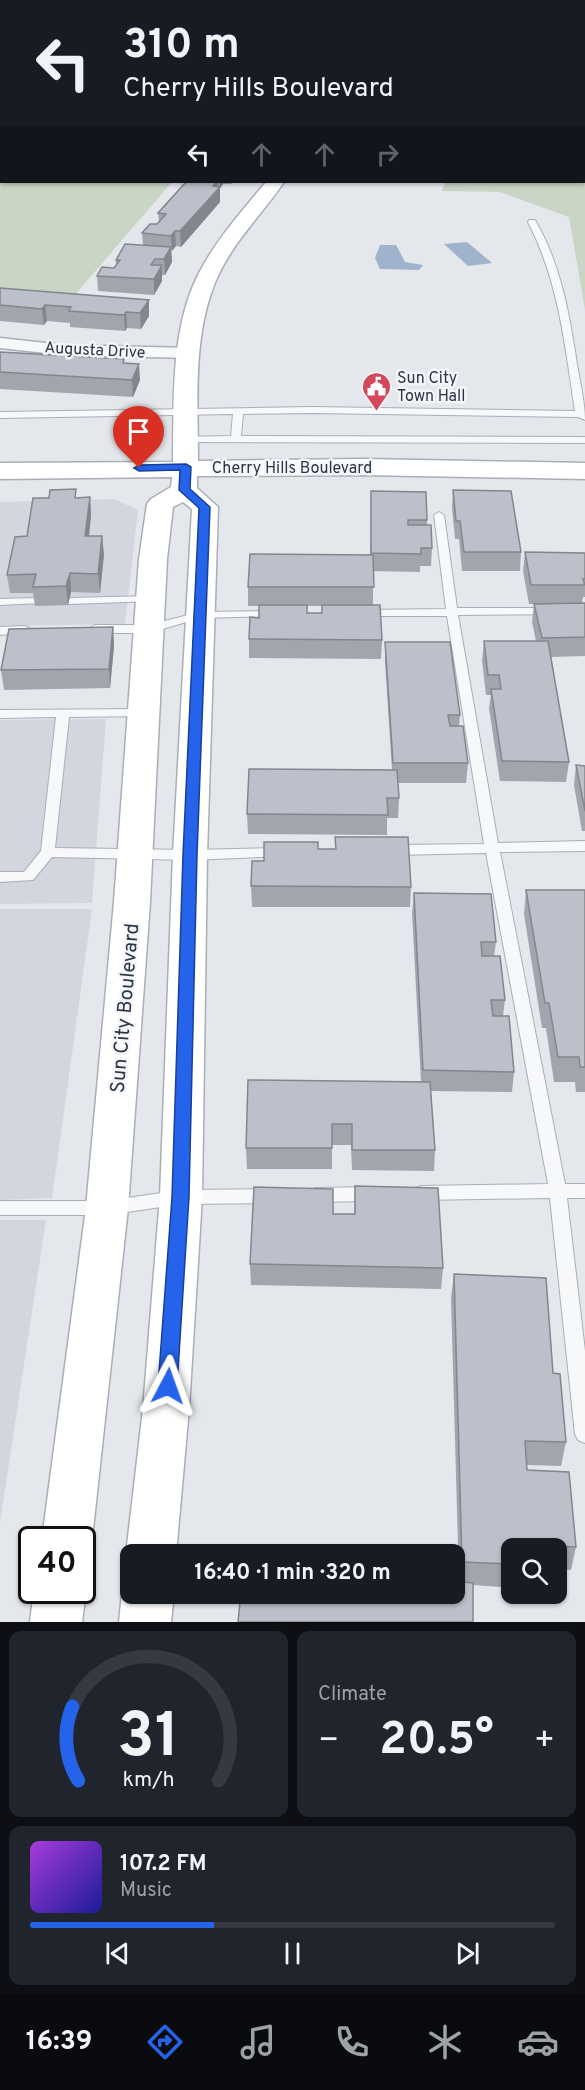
<!DOCTYPE html>
<meta charset="utf-8">
<style>
:root{--surface:#171b24;--page:#20242c;--text:#f1f3f6;--muted:#9ea1a6;--line:#363941;--accent:#2563eb}
body{margin:0;font-family:Overpass,sans-serif;background:var(--page);color:var(--text);height:100vh;display:flex;flex-direction:column;font-size:22px;white-space:nowrap}
*{box-sizing:border-box;margin:0}
p{font-size:20px;color:var(--muted)}
.icon{flex:none;width:33px;height:33px;fill:none;stroke:currentColor;stroke-width:2;stroke-linecap:round;stroke-linejoin:round}
.map{position:relative;height:1622px;overflow:hidden}
.details{display:flex;flex-direction:column;gap:9px;padding:9px;background:#0d0f14;flex:1}
.details>*{flex:none}
.hud{position:absolute;left:0px;top:0px;width:585px;height:183px;box-shadow:0 2px 4px #0004;background:#171b24;color:var(--text);overflow:hidden}
.fabs{position:absolute;left:501px;top:1538px;display:grid;gap:12px}
.fabs a{display:grid;place-items:center;width:66px;height:66px;border-radius:12px;background:var(--surface);box-shadow:0 2px 4px #0004;font-size:30px}
.speed{position:absolute;left:18px;top:1526px;display:flex;gap:12px;font-size:30px;font-weight:700;text-align:center}
.speed>*{display:grid;place-content:center;width:78px;height:78px;border-radius:50%;background:var(--surface);box-shadow:0 2px 4px #0004;line-height:1}
.speed .limit{border:3px solid #111;border-radius:9px;background:#fff;color:#111}
.pin{position:absolute;display:grid;place-items:center;width:51px;height:51px;color:#fff;margin:-62px -26px;border-radius:50% 50% 50% 0;rotate:-45deg;box-shadow:0 0 6px #0007}
.pin .icon{rotate:45deg}
.me{position:absolute;width:66px;margin:-33px;rotate:4deg;stroke-linejoin:round;filter:drop-shadow(0 0 4px #0008)}
.turn{display:flex;align-items:center;gap:21px;height:126px;padding:0 24px;font-size:27px}
.turn .icon{width:78px;height:78px;stroke-width:2.5}
.turn b{display:block;font-size:42px;line-height:51px}
.lanes{display:flex;align-items:center;height:57px;padding:0 24px;background:#0003;justify-content:center;gap:30px;direction:ltr}
.lanes .off{opacity:.35}
.big{font-size:45px;font-weight:700;line-height:1.1}
.details .tile{flex:1;display:flex;flex-direction:column;justify-content:center;gap:9px;min-width:0;padding:0 21px;border-radius:12px;background:var(--page)}
.details .dial{align-items:center;gap:0}
.dial svg{height:156px;overflow:visible;fill:none;stroke:var(--line);stroke-width:7;stroke-linecap:round;text-anchor:middle}
.dial text{fill:var(--text);stroke:none}
.song{display:flex;align-items:center;gap:18px}
.cover{width:72px;height:72px;border-radius:9px;background:linear-gradient(135deg,hsl(280 70% 55%),hsl(240 70% 35%))}
.played{height:6px;border-radius:3px;background:linear-gradient(90deg,var(--accent) 35%,var(--line) 35%)}
.keys{display:flex;justify-content:space-around;direction:ltr}
.heat{display:flex;justify-content:space-between;align-items:center;font-size:33px;direction:ltr}
.details .tiles{flex:1;display:grid;gap:9px;grid-template-columns:1fr 1fr}
.tile:last-child{grid-column:span 2}
.trip{position:absolute;left:120px;top:1544px;width:345px;height:60px;border-radius:12px;background:var(--surface);box-shadow:0 2px 4px #0004;font-weight:700;line-height:60px;text-align:center}
.menu{display:flex;height:96px;justify-content:space-around;align-items:center;background:#090b0e;color:var(--muted)}
.menu .icon{width:42px;height:42px}
.menu .selected{color:var(--accent)}
.menu b{font-size:27px;color:var(--text)}
.map>svg:first-child{display:block}
</style>
<div class="map">
<svg width="585" height="1622" viewBox="0 0 585 1622">
<rect width="100%" height="100%" fill="#e4e7ec"/>
<g fill="#d2d6de">
<path d="M114,499L138,510L125,624L0,626V502Z"/>
<path d="M106,719L92,903L0,904V720Z"/>
<path d="M0,909H92L52,1198L0,1200Z"/>
<path d="M0,1220H46L0,1522Z"/>
</g>
<g fill="#c9d6c5">
<path d="M168,0H535L164,2Z"/>
<path d="M584,47H585V310L569,217L500,192L442,191L445,182H584Z"/>
<path d="M0,59L2,182H172L73,297L0,291Z"/>
</g>
<g fill="#9fb4cc">
<path d="M467,242L492,263L468,266L444,244Z"/>
<path d="M380,245H396L405,262L423,265L419,270L380,269L375,258Z"/>
</g>
<g fill="none" stroke-linecap="round" stroke-linejoin="round">
<defs>
<g id="lane">
<path d="M529,220H535C562,266 570,318 578,370C581,387 585,404 585,420L578,417L313,413L243,414L241,436L585,437V443L186,442L182,441V437L231,436L233,414L0,418V412L313,407L575,411C565,346 559,282 528,222Z"/>
<path d="M439,512L444,515L457,608H585V614L458,615L498,843L585,841V851L500,852L565,1184H585V1198H567L585,1351V1443L578,1440L575,1434L550,1198L421,1200L415,1198L412,1193L415,1188L421,1186L548,1184L486,853L393,855L386,850L393,845L484,844L447,616H363L357,613L363,610L446,609L434,515Z"/>
<path d="M151,596L157,599L155,601L69,604L63,601L69,598Z"/>
<path d="M36,598L40,599V603L0,605V599Z"/>
<path d="M275,611L279,612L281,614L279,616L200,618L149,633H95L89,629L95,625H149L200,612Z"/>
<path d="M25,626L29,628L31,630L29,632L0,635V627Z"/>
<path d="M144,709L148,710L150,713L148,716L69,717L55,848L190,850L280,848L285,850L287,853L285,856L190,860L52,857L33,880L0,882V872H24L41,851L56,717L0,718V710Z"/>
<path d="M372,1187L378,1189L381,1194L378,1199L372,1201L316,1202L310,1200L307,1195L310,1190L316,1188Z"/>
<path d="M270,1189L276,1191L279,1196L276,1201L270,1203L181,1204L107,1215H0V1201H107L181,1190Z"/>
</g>
<g id="street">
<path d="M58,0H72L57,2Z"/>
<path d="M2,21V29L0,30V22Z"/>
<path d="M0,338L64,345L190,348L196,349L199,353L196,357L190,358L64,355L0,348Z"/>
</g>
<g id="secondary">
<rect x="584" y="17" width="1" height="8"/>
<path d="M266,182H284C263,213 234,241 218,276C192,332 198,401 198,461L364,459L585,463V479L364,475L197,476V488L218,507L207,855L202,1197L189,1409L176,1554H130V1565L126,1554L143,1409L160,1197L173,855L192,509L183,502L173,507L167,559L150,902L128,1208L92,1539L82,1557V1539H42L86,1208L114,902L139,559L147,504L151,499L171,487L172,477L0,479V463L173,462C174,401 170,331 198,275C215,241 242,211 266,182Z"/>
<path d="M130,1575V1593H174L171,1622H119L122,1593Z"/>
<path d="M82,1583L86,1590L82,1622H30L34,1590H82Z"/>
</g>
</defs>
<use href="#lane" stroke="#a9aeb7" stroke-width="2"/>
<use href="#street" stroke="#a9aeb7" stroke-width="3"/>
<use href="#secondary" stroke="#a9aeb7" stroke-width="3"/>
<use href="#lane" fill="#f7f8fa" fill-rule="evenodd"/>
<use href="#street" fill="#f7f8fa" fill-rule="evenodd"/>
<use href="#secondary" fill="#fff" fill-rule="evenodd"/>
</g>
<g fill="#a1a5ae" fill-rule="evenodd">
<path d="M0,0H18V2H2V11L0,10Z"/>
<path d="M2,29V44H0V30Z"/>
<path d="M186,182H233L231,184H223L220,188V202L181,247L176,246L171,251L172,262L165,275H162V281L154,295L98,291L97,276L114,268L116,266V260L143,245L142,233L157,224L159,222L158,213Z"/>
<path d="M0,288L149,300V316L141,329L127,328L125,331L70,327V323L47,321L44,325L0,321Z"/>
<path d="M0,352L124,359V363L140,380L133,397L0,389Z"/>
<path d="M453,490L521,552L520,571H462L459,539H455L452,508Z"/>
<path d="M371,491L427,520V525L432,548L431,566H420V572L373,571V605L382,640L381,659L249,658V639L259,618V606H248V587L370,555ZM307,606H322V613H307Z"/>
<path d="M90,497L91,515L89,536L104,554L100,593L71,592L68,605L35,606L33,593H10L7,575L27,536L77,498Z"/>
<path d="M525,552L585,553V597H583L582,603H585V656L551,657L569,762L566,782L500,781L489,708L491,695H486L482,660L484,641H536L532,622L534,604H529L523,571Z"/>
<path d="M113,627L114,646L110,688L4,690L1,670Z"/>
<path d="M385,642L460,715L459,726L468,763L466,783H398L399,798L398,818H387V835L248,834L247,814L392,770L385,661Z"/>
<path d="M576,765L585,766V831H582L574,785Z"/>
<path d="M335,837L411,887L410,907H252L251,886L264,861L318,849H335Z"/>
<path d="M526,890H585V1092H576L575,1082H554L546,1028H542L524,914Z"/>
<path d="M414,893L496,942L494,956L505,1000L503,1016L514,1072L512,1092L431,1091L435,1150L434,1171L352,1170L351,1145H332V1169H247L246,1148L421,1082L412,913Z"/>
<path d="M355,1186L443,1268L441,1289L251,1285L250,1264L333,1214H354Z"/>
<path d="M454,1274L553,1373L566,1442L561,1466L527,1465V1470L576,1547L571,1570L556,1569V1548H512V1588L473,1585L459,1582L451,1298Z"/>
</g>
<g fill="#83868d">
<path d="M6,0H18V2H4Z"/>
<path d="M112,0H129L126,2H105Z"/>
<path d="M585,0V9H584V2H579Z"/>
<path d="M217,182V190L220,187V202L181,247L180,231Z"/>
<path d="M220,182H223V184L220,188Z"/>
<path d="M175,231L176,246L172,251L171,236Z"/>
<path d="M171,247L172,262L165,275L164,259Z"/>
<path d="M162,265V281L154,295V279Z"/>
<path d="M149,300V316L141,329L140,313Z"/>
<path d="M45,305L47,321L44,325L42,309Z"/>
<path d="M126,312L127,328L125,331L124,315Z"/>
<path d="M139,364L140,380L133,397L132,380Z"/>
<path d="M90,497L91,515L87,554L85,536Z"/>
<path d="M102,536L104,554L100,593L98,574Z"/>
<path d="M70,573L71,592L68,605L66,586Z"/>
<path d="M113,627L114,646L110,688L109,669Z"/>
</g>
<g fill="#bbc0ca" stroke="#83868d" stroke-width="1.5">
<path d="M75,0H112L105,2H81Z"/>
<path d="M537,0H553L556,2H523Z"/>
<path d="M558,0H585L579,2H562Z"/>
<path d="M186,182H217L213,186L220,187L180,231H175L171,236L142,233L150,224H157L166,214L158,213Z"/>
<path d="M125,244L171,247L164,259H155L151,265H162L154,279L97,276L102,267L114,268L120,260H116Z"/>
<path d="M0,288L149,300L140,313L126,312L124,315L69,311L71,307L45,305L42,309L0,305Z"/>
<path d="M0,352L124,359L123,363L139,364L132,380L0,372Z"/>
<path d="M76,489L75,498L90,497L85,536H102L98,574L70,573L66,586L33,587L36,574L7,575L15,537L27,536L33,498H49L50,490Z"/>
<path d="M453,490L511,491L521,552H464L460,521H456Z"/>
<path d="M371,491L426,492L427,520H408V525H431L432,548H421V554L371,553Z"/>
<path d="M525,552L585,553V579H583L585,585H531Z"/>
<path d="M250,554L373,555L374,587H248Z"/>
<path d="M585,603V637L542,638L534,604Z"/>
<path d="M259,605H307V613H322V605H380L382,640L249,639L250,617L259,618Z"/>
<path d="M113,627L109,669L1,670L9,629Z"/>
<path d="M484,641H548L569,762L502,761L491,689H501L499,675H488Z"/>
<path d="M385,642H450L460,715H448L450,726H463L468,763H393Z"/>
<path d="M576,765L585,766V811Z"/>
<path d="M249,769L397,770L399,798H387L388,815L247,814Z"/>
<path d="M335,837H408L411,887L251,886L252,861H264V842H318V849H336Z"/>
<path d="M526,890H585V1067H580L579,1057H558L549,1003H545Z"/>
<path d="M414,893L491,894L496,942H481L482,956H500L505,1000H491L493,1016H509L514,1072L423,1070Z"/>
<path d="M248,1080L430,1082L435,1150H352V1124H332V1148H246Z"/>
<path d="M355,1186L438,1188L443,1268L250,1264L254,1187L333,1189V1214H355Z"/>
<path d="M454,1274L546,1278L553,1373L560,1374L566,1442L525,1441L527,1470L569,1472L576,1547L534,1545L535,1548H512V1564L462,1562Z"/>
<path d="M454,1581L473,1583V1622H238L241,1593H454Z"/>
</g>
<path fill="#2563eb" stroke="#184099" stroke-width="1.5" d="M186,464L191,467L190,489L210,507L197,855L189,1197L177,1386L174,1392L168,1394L161,1392L158,1386L172,1197L183,855L199,508L179,490L180,470L139,471L134,468L139,465Z"/>
<defs>
<symbol id="civic-pin" viewBox="-11 -11 22 30"><path d="M0 17L-7.5 6A9.5 9.5 0 1 1 7.5 6Z" fill="#d1495b" stroke="#f4f6f9"/><path d="M-.6-6.5H3V-4.5H.6V-3L4-1V1h2V6H-6V1h2V-1L-.6-3ZM-1.2 2.5V6h2.4V2.5Z" fill="#fff"/></symbol>
</defs>
<g fill-rule="evenodd">
<use href="#civic-pin" x="360" y="370" width="33" height="45"/>
</g>
<g text-anchor="middle" stroke-width="5" stroke-linejoin="round" paint-order="stroke">
<g font-size="16" fill="#2b3445" stroke="#f4f6f9">
<text transform="translate(95 349) rotate(3)" y="6">Augusta Drive</text>
<text x="292" y="473">Cherry Hills Boulevard</text>
</g>
<g font-size="16" fill="#2b3445" stroke="#f4f6f9" text-anchor="start">
<text x="397" y="383">Sun City<tspan x="397" dy="18">Town Hall</tspan></text>
</g>
<g font-size="20" fill="#2b3445" stroke="#f4f6f9">
<text transform="translate(124 1008) rotate(-85)" y="7">Sun City Boulevard</text>
</g>
</g>
</svg>
<div class="fabs">
<a><svg class="icon" aria-label="search" viewBox="0 0 24 24"><circle cx="10" cy="10" r="6"/><path d="M15 15l6 6"/></svg></a>
</div>
<div class="speed"><div class="limit">40</div></div>
<div class="pin" style="left:139px;top:468px;background:#d93025"><svg class="icon" aria-label="arrive" viewBox="0 0 24 24"><path d="M6 21V4h12l-3 4 3 4H6"/></svg></div>
<svg class="me" style="left:168px;top:1386px" viewBox="-20 -20 40 40"><path d="M0-17L14 15 0 8-14 15z" fill="#2563eb" stroke="#fff" stroke-width="4"/></svg>
<div class="trip">16:40 · 1 min · 320 m</div>
<div class="hud">
<div class="turn"><svg class="icon" aria-label="left" viewBox="0 0 24 24"><path d="M17 20v-9H6M10 6l-5 5 5 5"/></svg><div><b>310 m</b>Cherry Hills Boulevard</div></div>
<div class="lanes"><svg class="icon" aria-label="left" viewBox="0 0 24 24"><path d="M17 20v-9H6M10 6l-5 5 5 5"/></svg><svg class="icon off" aria-label="ahead" viewBox="0 0 24 24"><path d="M12 20V5M6 11l6-6 6 6"/></svg><svg class="icon off" aria-label="ahead" viewBox="0 0 24 24"><path d="M12 20V5M6 11l6-6 6 6"/></svg><svg class="icon off" aria-label="right" viewBox="0 0 24 24"><path d="M7 20v-9h11M14 6l5 5-5 5"/></svg></div>
</div>
</div>
<section class="details">
<div class="tiles">
<div class="tile dial"><svg viewBox="0 0 100 80">
<path d="M14 69A42 42 0 1 1 86 69"/>
<path d="M14 69A42 42 0 0 1 11 31" stroke="#2563eb"/>
<text x="50" y="56" font-size="32" font-weight="700">31</text>
<text x="50" y="72" font-size="11">km/h</text>
</svg></div>
<div class="tile"><p>Climate</p>
<div class="heat"><a>−</a><b class="big">20.5°</b><a>+</a></div>
</div>
<div class="tile">
<div class="song"><i class="cover"></i><div><b>107.2 FM</b><p>Music</p></div></div>
<div class="played"></div>
<div class="keys"><svg class="icon" aria-label="previous" viewBox="0 0 24 24"><path d="M18 5L8 12l10 7zM5 5v14"/></svg><svg class="icon" aria-label="pause" viewBox="0 0 24 24"><path d="M8 5v14M16 5v14"/></svg><svg class="icon" aria-label="next" viewBox="0 0 24 24"><path d="M6 5l10 7-10 7zM19 5v14"/></svg></div>
</div>
</div>
</section>
<nav class="menu">
<b>16:39</b>
<svg class="icon selected" aria-label="directions" viewBox="0 0 24 24"><path d="M12 3l9 9-9 9-9-9zM9 14v-3h6M13 9l2 2-2 2"/></svg>
<svg class="icon" aria-label="music" viewBox="0 0 24 24"><path d="M9 18V5l10-2v13"/><circle cx="6" cy="18" r="3"/><circle cx="16" cy="16" r="3"/></svg>
<svg class="icon" aria-label="phone" viewBox="0 0 24 24"><path d="M5 4h4l2 5-3 2q2 4 5 5l2-3 5 2v4C11 20 4 13 5 4z"/></svg>
<svg class="icon" aria-label="climate" viewBox="0 0 24 24"><path d="M12 3v18M4 7l16 10M4 17L20 7"/></svg>
<svg class="icon" aria-label="car" viewBox="0 0 24 24"><path d="M5 17H2v-5l4-1 3-4h7l3 4 3 1v5h-3M9 17h6M6 11h13"/><circle cx="7" cy="17" r="2"/><circle cx="17" cy="17" r="2"/></svg>
</nav>
